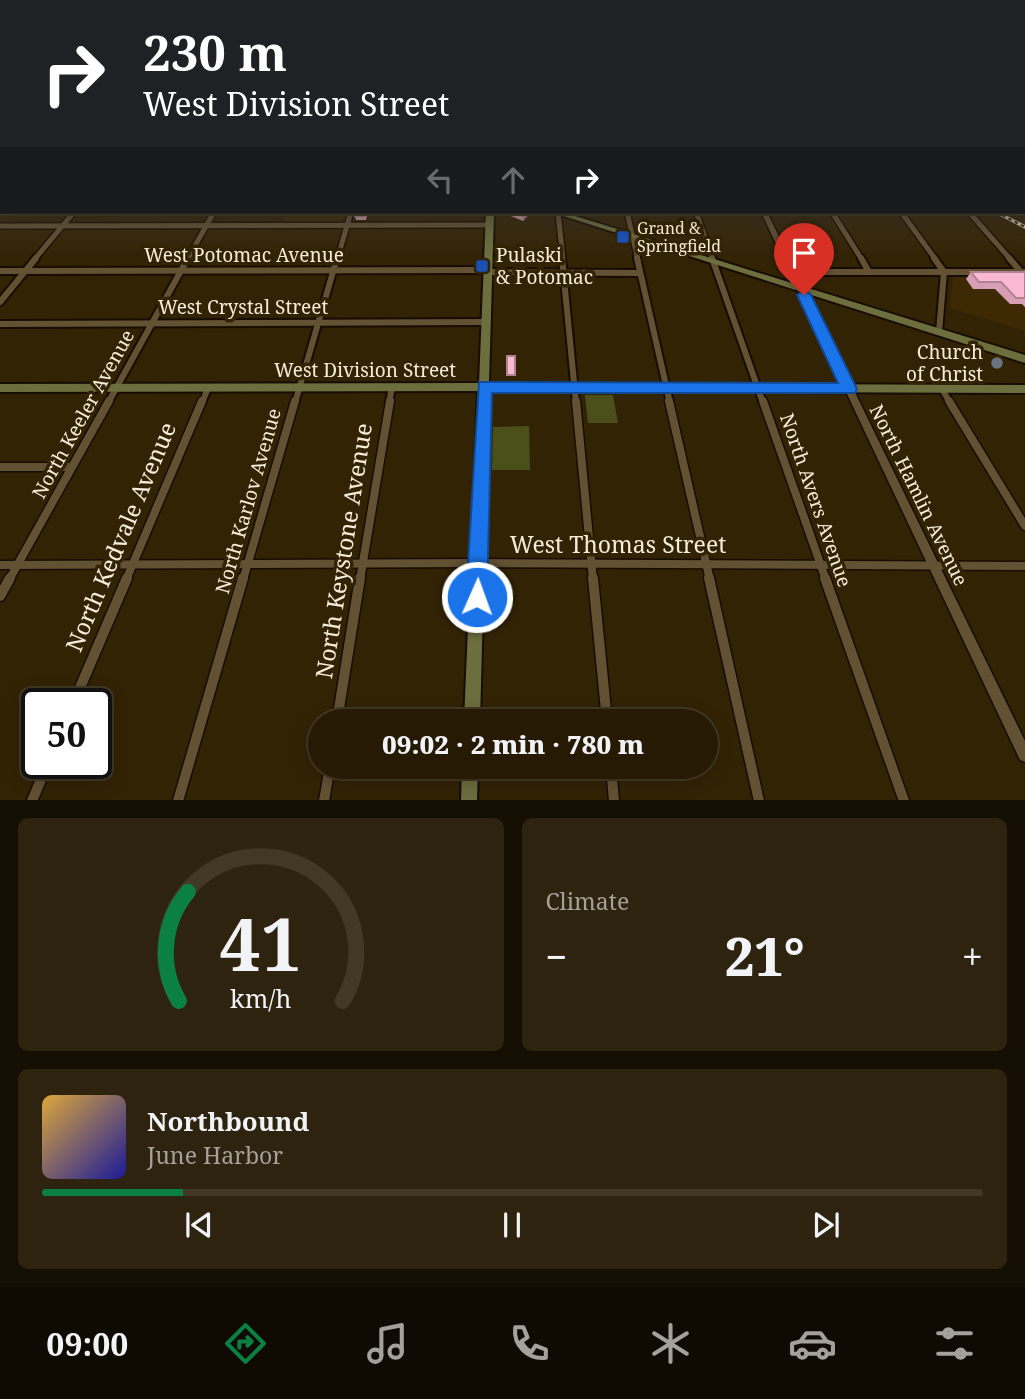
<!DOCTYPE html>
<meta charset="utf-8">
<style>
:root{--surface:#261a04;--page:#2e230e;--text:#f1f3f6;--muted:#a4a19a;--line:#423826;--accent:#0b8043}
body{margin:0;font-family:"Noto Serif",serif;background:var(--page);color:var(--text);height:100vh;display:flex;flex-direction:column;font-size:26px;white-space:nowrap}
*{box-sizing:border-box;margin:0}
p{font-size:23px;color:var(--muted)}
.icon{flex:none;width:38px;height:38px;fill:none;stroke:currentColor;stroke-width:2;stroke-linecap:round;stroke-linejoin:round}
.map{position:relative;height:800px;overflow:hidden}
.panel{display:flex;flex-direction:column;gap:18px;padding:18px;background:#150e02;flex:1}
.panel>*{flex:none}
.guide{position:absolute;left:0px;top:0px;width:1026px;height:214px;box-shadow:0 4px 18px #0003,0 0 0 2px var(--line);background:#202124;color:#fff;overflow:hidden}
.speed{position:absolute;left:21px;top:688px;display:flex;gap:14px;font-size:35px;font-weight:700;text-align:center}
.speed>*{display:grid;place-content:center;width:91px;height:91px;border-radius:50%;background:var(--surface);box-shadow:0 4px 18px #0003,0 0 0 2px var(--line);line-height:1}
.speed .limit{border:4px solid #111;border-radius:10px;background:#fff;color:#111}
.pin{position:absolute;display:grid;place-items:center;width:60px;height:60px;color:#fff;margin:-72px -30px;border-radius:50% 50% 50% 0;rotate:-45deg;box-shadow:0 0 7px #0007}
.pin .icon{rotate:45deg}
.me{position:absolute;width:77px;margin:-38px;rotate:2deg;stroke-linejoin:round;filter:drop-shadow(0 0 5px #0008)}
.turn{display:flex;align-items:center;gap:24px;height:147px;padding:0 28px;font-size:32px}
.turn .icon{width:91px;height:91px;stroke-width:2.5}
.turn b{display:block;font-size:49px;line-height:60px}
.lanes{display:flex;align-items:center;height:66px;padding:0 28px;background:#0003;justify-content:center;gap:35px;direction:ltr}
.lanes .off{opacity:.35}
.big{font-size:52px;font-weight:800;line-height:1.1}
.panel .tile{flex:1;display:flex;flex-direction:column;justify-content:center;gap:10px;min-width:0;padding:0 24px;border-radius:10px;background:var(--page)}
.panel .dial{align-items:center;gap:0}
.dial svg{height:182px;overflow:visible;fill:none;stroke:var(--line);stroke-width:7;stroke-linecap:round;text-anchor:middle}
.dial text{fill:var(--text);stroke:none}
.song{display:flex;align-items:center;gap:21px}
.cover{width:84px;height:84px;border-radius:10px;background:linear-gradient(135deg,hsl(40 70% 55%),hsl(240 70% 35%))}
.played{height:7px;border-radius:4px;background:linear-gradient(90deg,var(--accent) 15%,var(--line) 15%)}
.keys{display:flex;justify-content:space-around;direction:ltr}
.heat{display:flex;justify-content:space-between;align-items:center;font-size:38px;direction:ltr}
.panel .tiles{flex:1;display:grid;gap:18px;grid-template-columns:1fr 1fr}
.tile:last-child{grid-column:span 2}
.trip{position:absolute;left:308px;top:709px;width:410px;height:70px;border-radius:35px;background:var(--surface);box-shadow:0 4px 18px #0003,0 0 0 2px var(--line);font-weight:800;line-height:70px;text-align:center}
.dock{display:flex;height:112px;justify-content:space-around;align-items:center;background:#0f0a02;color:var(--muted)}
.dock .icon{width:49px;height:49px}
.dock .current{color:var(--accent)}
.dock b{font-size:32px;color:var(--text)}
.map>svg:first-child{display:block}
</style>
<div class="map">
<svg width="1025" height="801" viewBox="0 0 1025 801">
<rect width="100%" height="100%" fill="#332305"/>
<g fill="#3d2903">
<path d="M287,212H345L342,222H283Z"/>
<path d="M953,277H1021L1025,283V331L950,308Z"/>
</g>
<g fill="#4b501b">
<path d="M585,395H613L618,423H588Z"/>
<path d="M529,426L530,470H492L493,427Z"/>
</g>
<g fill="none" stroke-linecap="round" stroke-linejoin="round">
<defs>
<g id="minor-far3">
<path d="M558,212L563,260"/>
<path d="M627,212L638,260"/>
<path d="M696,212L713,260"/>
<path d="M832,212L862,260"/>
<path d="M901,212L936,260"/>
<path d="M969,212L1011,260"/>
<path d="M0,226L489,225"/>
<path d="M34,260L74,212"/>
<path d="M187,260L214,212"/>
<path d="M337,260L351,212"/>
</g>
<g id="minor-far2">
<path d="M562,258L576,403"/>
<path d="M637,258L670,403"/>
<path d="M712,258L763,403"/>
<path d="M861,258L869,272"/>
<path d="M934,258L944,272L939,332"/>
<path d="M1009,258L1022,273"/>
<path d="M0,271L488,270"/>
<path d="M488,272L640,273"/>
<path d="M793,272H1025"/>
<path d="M0,302L36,258"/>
<path d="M0,324L486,322"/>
<path d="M942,389L950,403"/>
<path d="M108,403L188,258"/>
<path d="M202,403L208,388"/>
<path d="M295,403L337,258"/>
<path d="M389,403L392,387"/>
</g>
<g id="minor-far1">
<path d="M576,401L593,580"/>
<path d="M669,401L710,580"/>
<path d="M763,401L826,580"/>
<path d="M949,401L1025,526"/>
<path d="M0,467H71"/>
<path d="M0,565L478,563L1025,566"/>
<path d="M9,580L109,401"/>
<path d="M126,580L202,401"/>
<path d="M243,580L295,401"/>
<path d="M360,580L390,401"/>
</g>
<g id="minor">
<path d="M593,578L607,721"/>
<path d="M709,578L759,801"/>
<path d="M825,578L904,801"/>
<path d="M0,596L10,578"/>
<path d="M73,704L127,578"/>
<path d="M337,721L360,578"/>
<path d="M611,766L614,801"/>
<path d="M32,801L48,763"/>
<path d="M178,801L243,578"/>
<path d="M324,801L330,766"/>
</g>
<g id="tertiary">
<path d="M2,149V153L0,154V150Z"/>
<rect x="1024" y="196" width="1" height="5"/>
<path d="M761,212H767L1025,741V762L1020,760Z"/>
</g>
<g id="secondary">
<path d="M486,212H494L489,383L1025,385V393L489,391L480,721H464L478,391L0,392V384L479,383Z"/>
<path d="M551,212H562L1025,355V363Z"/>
<path d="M462,766H478L477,801H461Z"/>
</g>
</defs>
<use href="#minor-far3" stroke="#180c00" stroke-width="8"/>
<use href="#minor-far2" stroke="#180c00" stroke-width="10"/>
<use href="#minor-far1" stroke="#180c00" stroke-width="11"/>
<use href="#minor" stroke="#180c00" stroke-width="13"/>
<use href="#tertiary" stroke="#180c00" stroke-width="3"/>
<use href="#secondary" stroke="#180c00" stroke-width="4"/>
<use href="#minor-far3" stroke="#635134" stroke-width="5"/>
<use href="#minor-far2" stroke="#635134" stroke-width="6"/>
<use href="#minor-far1" stroke="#635134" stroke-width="8"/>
<use href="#minor" stroke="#635134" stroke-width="10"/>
<use href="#tertiary" fill="#635134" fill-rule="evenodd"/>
<use href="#secondary" fill="#6c6e3e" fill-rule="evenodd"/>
<defs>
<path id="rail" d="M996,212L1025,227"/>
</defs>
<use href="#rail" stroke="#d6cbb8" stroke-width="3.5"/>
<use href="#rail" stroke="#332305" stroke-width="2" stroke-dasharray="3.5" stroke-linecap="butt"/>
</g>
<g fill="#d79fb4">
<path d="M356,212H368L366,220H356L355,216Z"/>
<path d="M501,212H531L523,221Z"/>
<path d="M791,244L825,262L822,266H799L789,249Z"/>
<path d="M971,272H1025V307L1022,304H1010L995,289H973L966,279Z"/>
</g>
<path fill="#af8292" d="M527,212H531L523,221V216Z"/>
<g fill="#fab9d1" stroke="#af8292" stroke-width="2">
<path d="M356,212H366L365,216H355Z"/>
<path d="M513,212H527L523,216Z"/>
<path d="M791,244L818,245L825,262H801Z"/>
<path d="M971,272H1025V298H1016L1001,282H979Z"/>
<rect x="507" y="356" width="8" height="19"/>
</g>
<linearGradient id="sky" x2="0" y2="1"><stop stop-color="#1c1303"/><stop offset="0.56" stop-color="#4a453b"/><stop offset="1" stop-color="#4a453b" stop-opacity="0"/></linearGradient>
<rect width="1025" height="257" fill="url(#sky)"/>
<path fill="#1a73e8" stroke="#114b97" stroke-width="2" d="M804,290L811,295L857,389L855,393H492L487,597L484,605L477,608L469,605L466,597L479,382L838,383L797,295Z"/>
<g fill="#1a4fb4" stroke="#332305" stroke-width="2.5">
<rect x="616" y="230" width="14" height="14" rx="3.5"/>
<rect x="475" y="259" width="14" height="14" rx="3.5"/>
</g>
<circle fill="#6b7280" stroke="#332305" stroke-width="2.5" cx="997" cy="363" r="7"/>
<g text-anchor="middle" stroke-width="7" stroke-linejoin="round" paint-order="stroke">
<g font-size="16" fill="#f6ecdb" stroke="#332305" text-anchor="start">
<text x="637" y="234">Grand &amp;<tspan x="637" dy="18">Springfield</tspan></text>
</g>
<g font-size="19" fill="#f6ecdb" stroke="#332305">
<text x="244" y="262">West Potomac Avenue</text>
<text x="243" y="314">West Crystal Street</text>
<text x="365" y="377">West Division Street</text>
<text transform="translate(83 414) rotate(-61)" y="7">North Keeler Avenue</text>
<text transform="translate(919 495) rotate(64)" y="7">North Hamlin Avenue</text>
<text transform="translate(816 500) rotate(71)" y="7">North Avers Avenue</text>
<text transform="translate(248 501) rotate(-74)" y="7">North Karlov Avenue</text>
</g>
<g font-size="19" fill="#f6ecdb" stroke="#332305" text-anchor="start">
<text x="496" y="262">Pulaski<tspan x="496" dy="22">&amp; Potomac</tspan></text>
<text x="983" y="359" text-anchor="end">Church<tspan x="983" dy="22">of Christ</tspan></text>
</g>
<g font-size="23" fill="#f6ecdb" stroke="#332305">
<text transform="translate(121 537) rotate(-67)" y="8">North Kedvale Avenue</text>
<text x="618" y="553">West Thomas Street</text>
<text transform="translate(344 551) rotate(-81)" y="8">North Keystone Avenue</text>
</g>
</g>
</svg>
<div class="speed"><div class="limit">50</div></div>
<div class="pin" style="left:804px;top:295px;background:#d93025"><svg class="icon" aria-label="arrive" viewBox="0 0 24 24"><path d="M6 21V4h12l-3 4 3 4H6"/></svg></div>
<svg class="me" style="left:477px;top:597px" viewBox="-20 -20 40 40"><circle r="17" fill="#1a73e8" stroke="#fff" stroke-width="3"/><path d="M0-11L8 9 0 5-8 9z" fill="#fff"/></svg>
<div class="trip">09:02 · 2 min · 780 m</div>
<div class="guide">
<div class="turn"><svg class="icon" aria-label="right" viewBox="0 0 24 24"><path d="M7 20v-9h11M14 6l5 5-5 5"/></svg><div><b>230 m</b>West Division Street</div></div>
<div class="lanes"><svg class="icon off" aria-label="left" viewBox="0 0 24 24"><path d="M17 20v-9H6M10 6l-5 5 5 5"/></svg><svg class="icon off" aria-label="ahead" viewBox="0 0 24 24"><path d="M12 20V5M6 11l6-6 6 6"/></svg><svg class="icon" aria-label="right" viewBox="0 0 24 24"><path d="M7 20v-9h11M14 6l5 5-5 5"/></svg></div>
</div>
</div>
<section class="panel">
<div class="tiles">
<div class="tile dial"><svg viewBox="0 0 100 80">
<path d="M14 69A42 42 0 1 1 86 69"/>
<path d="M14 69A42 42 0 0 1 18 21" stroke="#0b8043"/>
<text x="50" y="56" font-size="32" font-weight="700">41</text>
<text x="50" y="72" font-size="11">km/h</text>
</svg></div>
<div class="tile"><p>Climate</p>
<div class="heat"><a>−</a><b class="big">21°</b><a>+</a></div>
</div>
<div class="tile">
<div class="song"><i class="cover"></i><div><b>Northbound</b><p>June Harbor</p></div></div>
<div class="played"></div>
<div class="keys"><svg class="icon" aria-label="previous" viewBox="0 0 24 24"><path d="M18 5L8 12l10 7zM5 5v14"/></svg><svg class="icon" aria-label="pause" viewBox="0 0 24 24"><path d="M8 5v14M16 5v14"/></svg><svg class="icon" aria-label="next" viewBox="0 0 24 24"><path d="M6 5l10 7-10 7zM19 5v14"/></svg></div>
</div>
</div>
</section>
<nav class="dock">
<b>09:00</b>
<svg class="icon current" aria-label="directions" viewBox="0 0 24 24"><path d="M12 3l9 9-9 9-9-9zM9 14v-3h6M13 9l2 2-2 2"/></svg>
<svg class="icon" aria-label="music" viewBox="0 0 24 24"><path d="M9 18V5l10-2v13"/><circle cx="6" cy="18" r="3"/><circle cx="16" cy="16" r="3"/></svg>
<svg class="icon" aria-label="phone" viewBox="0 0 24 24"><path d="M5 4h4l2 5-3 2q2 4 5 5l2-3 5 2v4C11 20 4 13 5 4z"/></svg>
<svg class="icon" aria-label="climate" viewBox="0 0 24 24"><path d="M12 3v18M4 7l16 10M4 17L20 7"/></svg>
<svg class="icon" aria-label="car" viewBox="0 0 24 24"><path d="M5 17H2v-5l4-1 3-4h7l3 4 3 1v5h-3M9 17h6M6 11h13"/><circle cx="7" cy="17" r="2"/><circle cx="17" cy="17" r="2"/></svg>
<svg class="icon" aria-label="filters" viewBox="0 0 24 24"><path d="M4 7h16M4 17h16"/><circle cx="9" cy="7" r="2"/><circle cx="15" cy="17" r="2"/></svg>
</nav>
